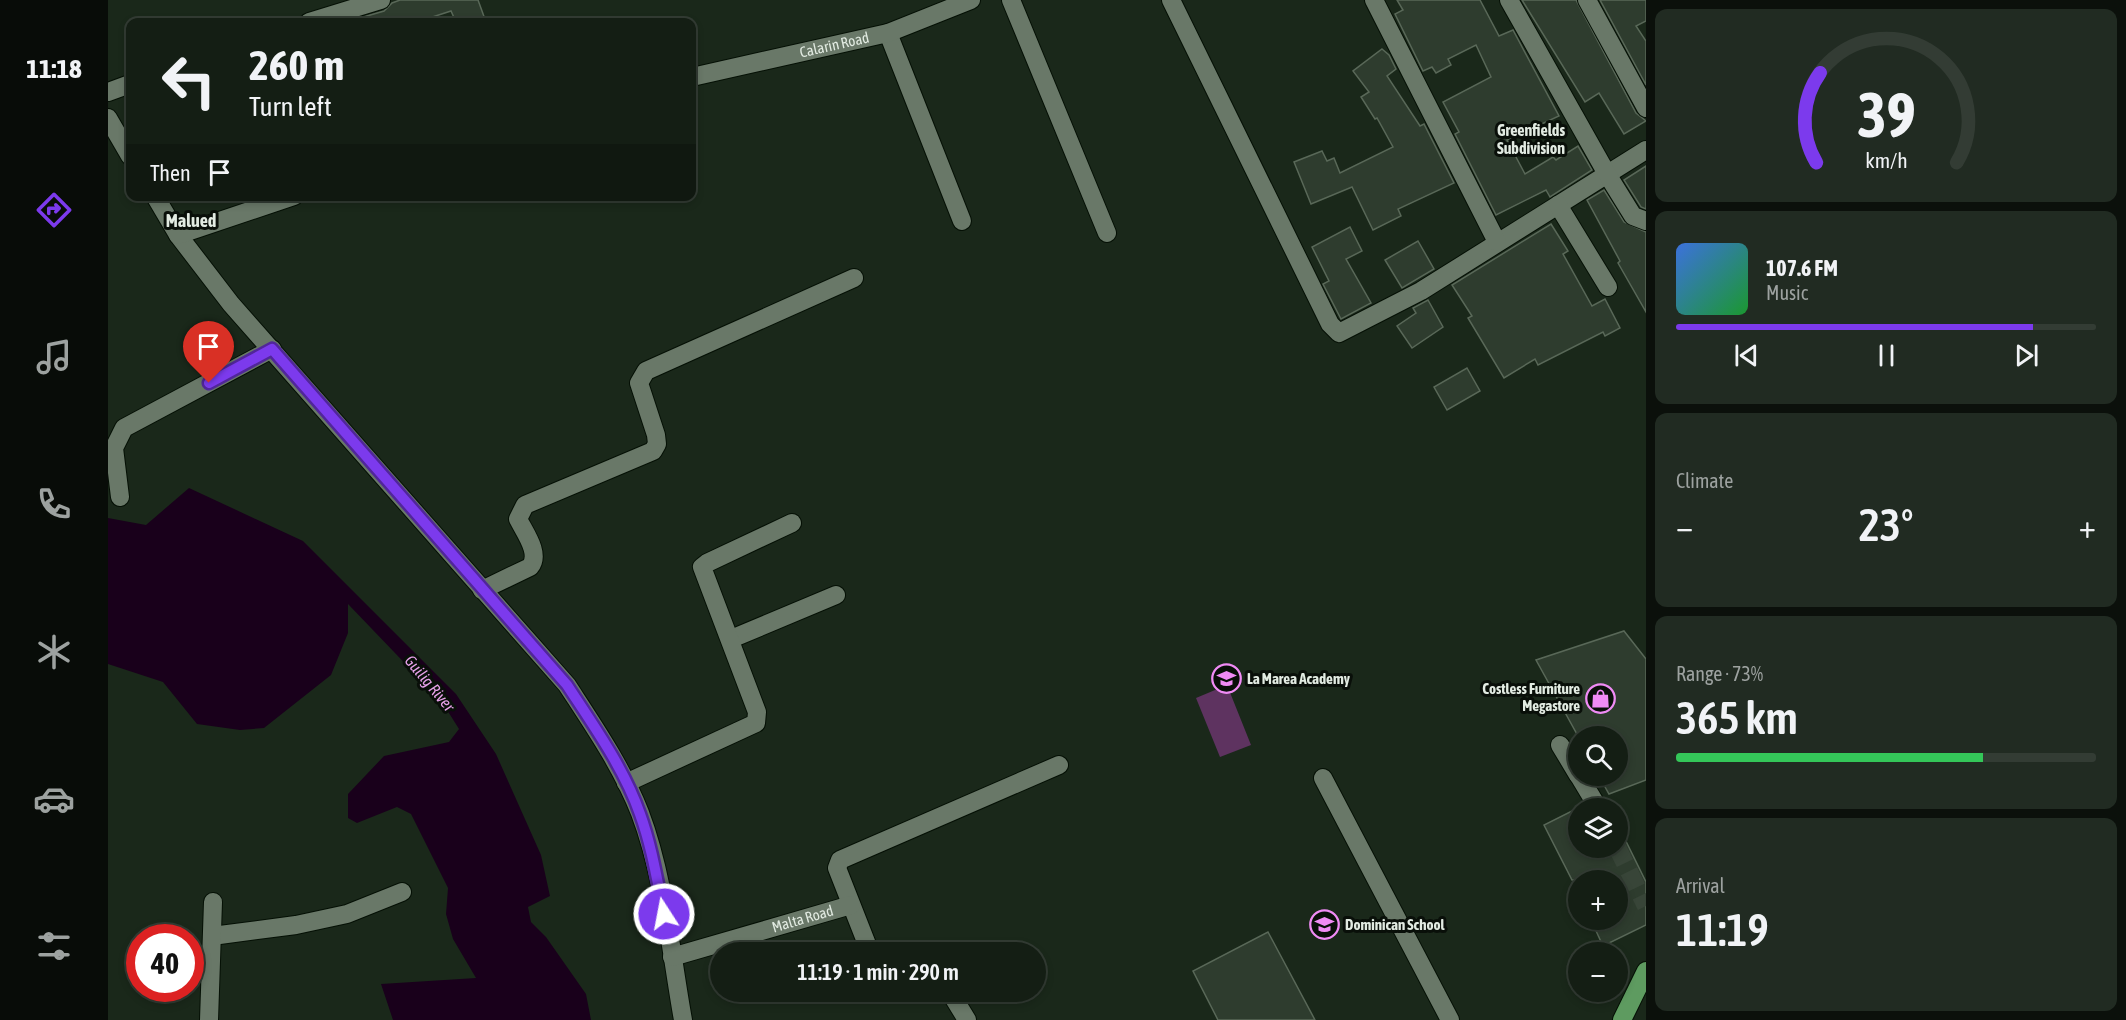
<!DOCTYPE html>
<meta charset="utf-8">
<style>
:root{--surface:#141e14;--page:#212b22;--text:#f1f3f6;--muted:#9da2a0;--line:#333c34;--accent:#7c3aed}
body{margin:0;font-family:"Asap Condensed",sans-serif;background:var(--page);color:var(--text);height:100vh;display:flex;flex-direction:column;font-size:22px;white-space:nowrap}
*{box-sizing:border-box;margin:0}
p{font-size:20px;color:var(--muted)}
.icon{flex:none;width:33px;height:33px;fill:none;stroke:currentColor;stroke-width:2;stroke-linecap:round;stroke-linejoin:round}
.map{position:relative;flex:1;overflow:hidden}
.drawer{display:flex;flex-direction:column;gap:9px;padding:9px;background:#0b100b;width:480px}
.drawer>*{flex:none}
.guide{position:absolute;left:18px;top:18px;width:570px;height:183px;border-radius:12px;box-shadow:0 3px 9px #0003,0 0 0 2px var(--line);background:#141e14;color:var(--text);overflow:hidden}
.controls{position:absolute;left:1460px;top:726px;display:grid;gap:12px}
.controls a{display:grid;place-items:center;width:60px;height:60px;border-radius:50%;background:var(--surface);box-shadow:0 3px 9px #0003,0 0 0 2px var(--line);font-size:30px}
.speed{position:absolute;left:18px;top:924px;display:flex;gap:12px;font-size:30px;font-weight:700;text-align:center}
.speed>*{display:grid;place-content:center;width:78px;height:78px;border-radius:50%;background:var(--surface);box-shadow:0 3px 9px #0003,0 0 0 2px var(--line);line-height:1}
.speed .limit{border:9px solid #d22;background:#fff;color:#111}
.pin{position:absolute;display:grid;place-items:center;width:51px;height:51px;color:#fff;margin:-62px -26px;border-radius:50% 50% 50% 0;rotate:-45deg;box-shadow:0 0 6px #0007}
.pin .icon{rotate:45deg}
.me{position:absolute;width:66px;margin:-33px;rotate:349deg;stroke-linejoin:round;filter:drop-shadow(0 0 4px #0008)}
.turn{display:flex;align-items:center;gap:21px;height:126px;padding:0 24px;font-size:27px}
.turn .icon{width:78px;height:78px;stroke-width:2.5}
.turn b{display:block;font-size:42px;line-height:51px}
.then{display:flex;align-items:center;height:57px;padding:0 24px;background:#0003;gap:12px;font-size:22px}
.big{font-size:45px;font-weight:600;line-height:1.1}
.drawer .card{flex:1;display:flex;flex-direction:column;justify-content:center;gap:9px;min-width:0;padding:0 21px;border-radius:12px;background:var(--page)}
.drawer .dial{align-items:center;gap:0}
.dial svg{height:156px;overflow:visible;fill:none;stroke:var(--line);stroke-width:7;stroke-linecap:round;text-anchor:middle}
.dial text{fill:var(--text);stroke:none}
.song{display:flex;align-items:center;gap:18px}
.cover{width:72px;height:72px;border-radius:9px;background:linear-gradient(135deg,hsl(220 70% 55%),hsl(130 70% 35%))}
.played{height:6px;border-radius:3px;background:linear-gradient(90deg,var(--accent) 85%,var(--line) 85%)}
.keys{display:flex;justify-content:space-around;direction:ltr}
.heat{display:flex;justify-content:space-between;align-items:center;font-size:33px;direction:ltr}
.charge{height:9px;border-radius:4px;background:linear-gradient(90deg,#34c759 73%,var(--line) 0)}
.trip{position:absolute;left:602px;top:942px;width:336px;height:60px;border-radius:30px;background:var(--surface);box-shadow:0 3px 9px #0003,0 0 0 2px var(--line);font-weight:600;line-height:60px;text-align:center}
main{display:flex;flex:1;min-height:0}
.tabs{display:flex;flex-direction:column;width:108px;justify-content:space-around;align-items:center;background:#080c08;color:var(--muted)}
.tabs .icon{width:42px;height:42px}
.tabs .selected{color:var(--accent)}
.tabs b{font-size:27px;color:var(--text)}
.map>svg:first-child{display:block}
</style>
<main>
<nav class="tabs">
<b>11:18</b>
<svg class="icon selected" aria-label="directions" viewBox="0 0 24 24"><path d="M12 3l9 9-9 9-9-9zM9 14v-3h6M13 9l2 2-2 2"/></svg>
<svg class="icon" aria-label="music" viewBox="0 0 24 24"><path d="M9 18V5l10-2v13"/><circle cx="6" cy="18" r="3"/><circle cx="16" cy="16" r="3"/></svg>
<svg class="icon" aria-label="phone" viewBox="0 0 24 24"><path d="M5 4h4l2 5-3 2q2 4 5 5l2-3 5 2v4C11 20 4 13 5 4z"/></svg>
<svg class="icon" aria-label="climate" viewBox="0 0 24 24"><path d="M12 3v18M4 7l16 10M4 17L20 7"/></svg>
<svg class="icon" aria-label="car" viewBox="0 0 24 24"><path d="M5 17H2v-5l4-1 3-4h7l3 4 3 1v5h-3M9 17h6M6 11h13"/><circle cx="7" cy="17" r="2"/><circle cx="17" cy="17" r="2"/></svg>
<svg class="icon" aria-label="filters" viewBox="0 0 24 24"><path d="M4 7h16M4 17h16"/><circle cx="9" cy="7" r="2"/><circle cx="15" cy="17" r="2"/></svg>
</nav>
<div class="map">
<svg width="1538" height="1020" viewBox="0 0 1538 1020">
<rect width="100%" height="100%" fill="#1a281a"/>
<path fill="#5e3360" d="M1119,685L1143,745L1112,757L1088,698Z"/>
<path fill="#19001b" d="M81,488L195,541L348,694L388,754L433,855L442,896L420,907L423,922L438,937L478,994L483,1020H285L273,984L368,978L345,939L338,914L340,888L303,814L289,807L249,823L240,818V794L276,756L341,742L351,729L334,702L240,604V633L223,675L156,728L132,730L89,724L55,682L0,664V518L38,525Z"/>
<g fill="#2e3c2e" stroke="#596858" stroke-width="1.5">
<path d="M292,0H370L378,22H348L343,11L309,22H238L276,11L284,3Z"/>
<path d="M1289,0H1372L1391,36L1405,30L1451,116L1399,140L1417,174L1445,157L1448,160L1470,146L1484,170L1442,197L1438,190L1388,215L1347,134L1351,132L1335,102L1383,77L1368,45L1340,59L1343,65L1328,73L1324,67L1315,71L1287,14L1295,10Z"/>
<path d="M1414,0H1468L1528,113L1538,121L1516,134L1491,93L1477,102Z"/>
<path d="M1492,0H1538V21L1528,26L1538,41V85Z"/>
<path d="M1274,49L1281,55L1288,69L1279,76L1312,126L1316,124L1346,183L1290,209L1293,216L1265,230L1244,187L1203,204L1186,162L1214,151L1219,161L1226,158L1232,173L1285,147L1269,118L1267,119L1253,97L1261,92L1245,71Z"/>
<path d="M1538,166V209L1533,207L1516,180Z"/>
<path d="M1496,190L1516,222L1538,232V312L1510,263L1512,261L1479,200Z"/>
<path d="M1443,224L1460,251L1455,254L1484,306L1497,299L1512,328L1497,336L1495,332L1430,365L1427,359L1396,378L1360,318L1364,316L1344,285Z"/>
<path d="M1242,227L1254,251L1238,259L1263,303L1233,319L1215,284L1221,281L1204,247Z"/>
<path d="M1310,241L1326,269L1294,288L1277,260Z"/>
<path d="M1320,300L1335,327L1304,348L1289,326L1308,313L1305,308Z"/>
<path d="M1359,368L1372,391L1339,410L1326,387Z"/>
<path d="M1516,631L1538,659V780L1501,794L1491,776H1509V736H1470L1428,660Z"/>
<path d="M1470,808V848H1509V823L1538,882V925L1495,946L1483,920H1509V880H1464L1436,825Z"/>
<path d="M1160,932L1207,1020H1110L1085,971Z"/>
</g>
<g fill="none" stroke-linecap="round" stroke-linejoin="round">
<path stroke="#384538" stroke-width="18" stroke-dasharray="18 9" stroke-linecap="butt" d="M1509,847L1538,906"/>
<defs>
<g id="minor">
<path d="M903,0L999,233"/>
<path d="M1063,0L1222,324L1231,333L1313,291L1538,150"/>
<path d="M1266,0L1389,242"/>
<path d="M1401,0L1499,174L1525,216L1538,221"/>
<path d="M1479,0L1538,108"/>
<path d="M201,22L273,0"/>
<path d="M780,33L854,221"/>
<path id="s1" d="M584,77L780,33L863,0"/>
<path d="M0,92L22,84"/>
<path d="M0,118L22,156"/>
<path d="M47,196L70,235L123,304L459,685C485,725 514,767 532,813C556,876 563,953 575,1020"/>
<path d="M1450,205L1500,287"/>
<path d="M70,235L186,196"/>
<path d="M12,497L6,448L16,428L164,349"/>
<path d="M374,590L422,567C433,554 417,533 410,519L417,505L545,451L549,444L548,435L531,383L538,371L746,278"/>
<path d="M623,639L728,595"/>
<path d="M1452,745L1470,775"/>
<path d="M1471,776L1486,801"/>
<path d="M1215,778L1342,1020"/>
<path d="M518,783L648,723L649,712L594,567L599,563L684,523"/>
<path d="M104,936L188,925L239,914L294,892"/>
<path d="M762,952L729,868L732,860L951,765"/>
<path id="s2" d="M564,957L743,905"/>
<path d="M842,992L859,1020"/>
<path d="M101,1020L105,902"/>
</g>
<path id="major" d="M1514,1020L1538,971"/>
</defs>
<use href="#minor" stroke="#051005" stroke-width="20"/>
<use href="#major" stroke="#051005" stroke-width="20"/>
<use href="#minor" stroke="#697868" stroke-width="18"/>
<use href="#major" stroke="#5e9b60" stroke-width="18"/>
</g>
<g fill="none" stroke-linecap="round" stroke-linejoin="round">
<defs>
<path id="route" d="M101,383L164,349L459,685C485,725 516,768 532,814C544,847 549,880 556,914"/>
</defs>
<use href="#route" stroke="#51269a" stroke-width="15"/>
<use href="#route" stroke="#7c3aed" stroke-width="10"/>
</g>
<defs>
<symbol id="school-ring" viewBox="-11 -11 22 22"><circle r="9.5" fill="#090f09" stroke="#f08bf5" stroke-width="1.5"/><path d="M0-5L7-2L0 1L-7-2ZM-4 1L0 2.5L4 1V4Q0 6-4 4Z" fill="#f08bf5"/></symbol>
<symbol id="shop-ring" viewBox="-11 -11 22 22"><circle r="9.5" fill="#090f09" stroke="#f08bf5" stroke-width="1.5"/><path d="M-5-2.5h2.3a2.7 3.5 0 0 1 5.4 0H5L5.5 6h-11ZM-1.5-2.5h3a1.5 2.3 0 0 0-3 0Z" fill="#f08bf5"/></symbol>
</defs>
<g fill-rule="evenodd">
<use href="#school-ring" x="1102" y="662" width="33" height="33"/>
<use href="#shop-ring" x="1476" y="682" width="33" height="33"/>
<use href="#school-ring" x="1200" y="908" width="33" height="33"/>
</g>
<g text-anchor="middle" stroke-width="6" stroke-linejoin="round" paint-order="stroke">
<g font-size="15" fill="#e2ebe2" stroke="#090f09">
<text dy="5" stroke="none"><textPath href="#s1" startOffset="146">Calarin Road</textPath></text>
<text dy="5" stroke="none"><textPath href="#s2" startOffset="136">Malta Road</textPath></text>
</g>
<g font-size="15" font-weight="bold" fill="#e2ebe2" stroke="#090f09" text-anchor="start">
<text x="1139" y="684">La Marea Academy</text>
<text x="1472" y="694" text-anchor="end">Costless Furniture<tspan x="1472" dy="17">Megastore</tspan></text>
<text x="1237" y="930">Dominican School</text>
</g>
<g font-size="16" font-weight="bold" fill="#e2ebe2" stroke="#090f09">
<text x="1423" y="136">Greenfields<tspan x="1423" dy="18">Subdivision</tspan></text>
</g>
<g font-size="16" font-style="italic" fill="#e7a1e9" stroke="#090f09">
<text transform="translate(322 683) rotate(50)" y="6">Guilig River</text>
</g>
<g font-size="18" font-weight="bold" fill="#e2ebe2" stroke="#090f09">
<text x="83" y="227">Malued</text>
</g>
</g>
</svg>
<div class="controls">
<a><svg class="icon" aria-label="search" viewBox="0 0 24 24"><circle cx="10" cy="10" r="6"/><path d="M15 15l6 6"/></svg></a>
<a><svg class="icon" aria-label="layers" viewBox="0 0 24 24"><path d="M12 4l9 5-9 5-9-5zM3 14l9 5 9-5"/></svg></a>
<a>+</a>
<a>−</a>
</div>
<div class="speed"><div class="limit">40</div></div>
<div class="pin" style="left:101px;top:383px;background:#d93025"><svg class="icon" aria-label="arrive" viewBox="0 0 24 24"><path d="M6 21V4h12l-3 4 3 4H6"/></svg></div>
<svg class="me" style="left:556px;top:914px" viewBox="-20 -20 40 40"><circle r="17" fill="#7c3aed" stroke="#fff" stroke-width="3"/><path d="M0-11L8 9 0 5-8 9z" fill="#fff"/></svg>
<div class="trip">11:19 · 1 min · 290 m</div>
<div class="guide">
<div class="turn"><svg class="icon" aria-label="left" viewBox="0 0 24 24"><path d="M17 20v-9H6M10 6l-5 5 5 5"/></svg><div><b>260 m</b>Turn left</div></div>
<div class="then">Then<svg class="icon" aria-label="arrive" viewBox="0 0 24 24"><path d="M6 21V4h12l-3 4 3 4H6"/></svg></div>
</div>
</div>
<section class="drawer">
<div class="card dial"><svg viewBox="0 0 100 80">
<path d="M14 69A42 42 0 1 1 86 69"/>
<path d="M14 69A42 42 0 0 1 16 23" stroke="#7c3aed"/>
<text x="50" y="56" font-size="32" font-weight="700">39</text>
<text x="50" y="72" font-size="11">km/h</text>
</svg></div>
<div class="card">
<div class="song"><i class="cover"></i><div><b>107.6 FM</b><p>Music</p></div></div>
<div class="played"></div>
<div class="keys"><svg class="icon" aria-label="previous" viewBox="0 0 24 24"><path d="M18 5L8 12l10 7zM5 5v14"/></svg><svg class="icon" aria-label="pause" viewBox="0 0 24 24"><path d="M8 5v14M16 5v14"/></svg><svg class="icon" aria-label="next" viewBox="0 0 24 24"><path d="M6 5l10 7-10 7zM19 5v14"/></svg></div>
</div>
<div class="card"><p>Climate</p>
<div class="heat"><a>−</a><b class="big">23°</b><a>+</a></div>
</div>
<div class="card"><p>Range · 73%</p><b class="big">365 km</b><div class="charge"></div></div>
<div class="card"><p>Arrival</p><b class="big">11:19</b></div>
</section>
</main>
